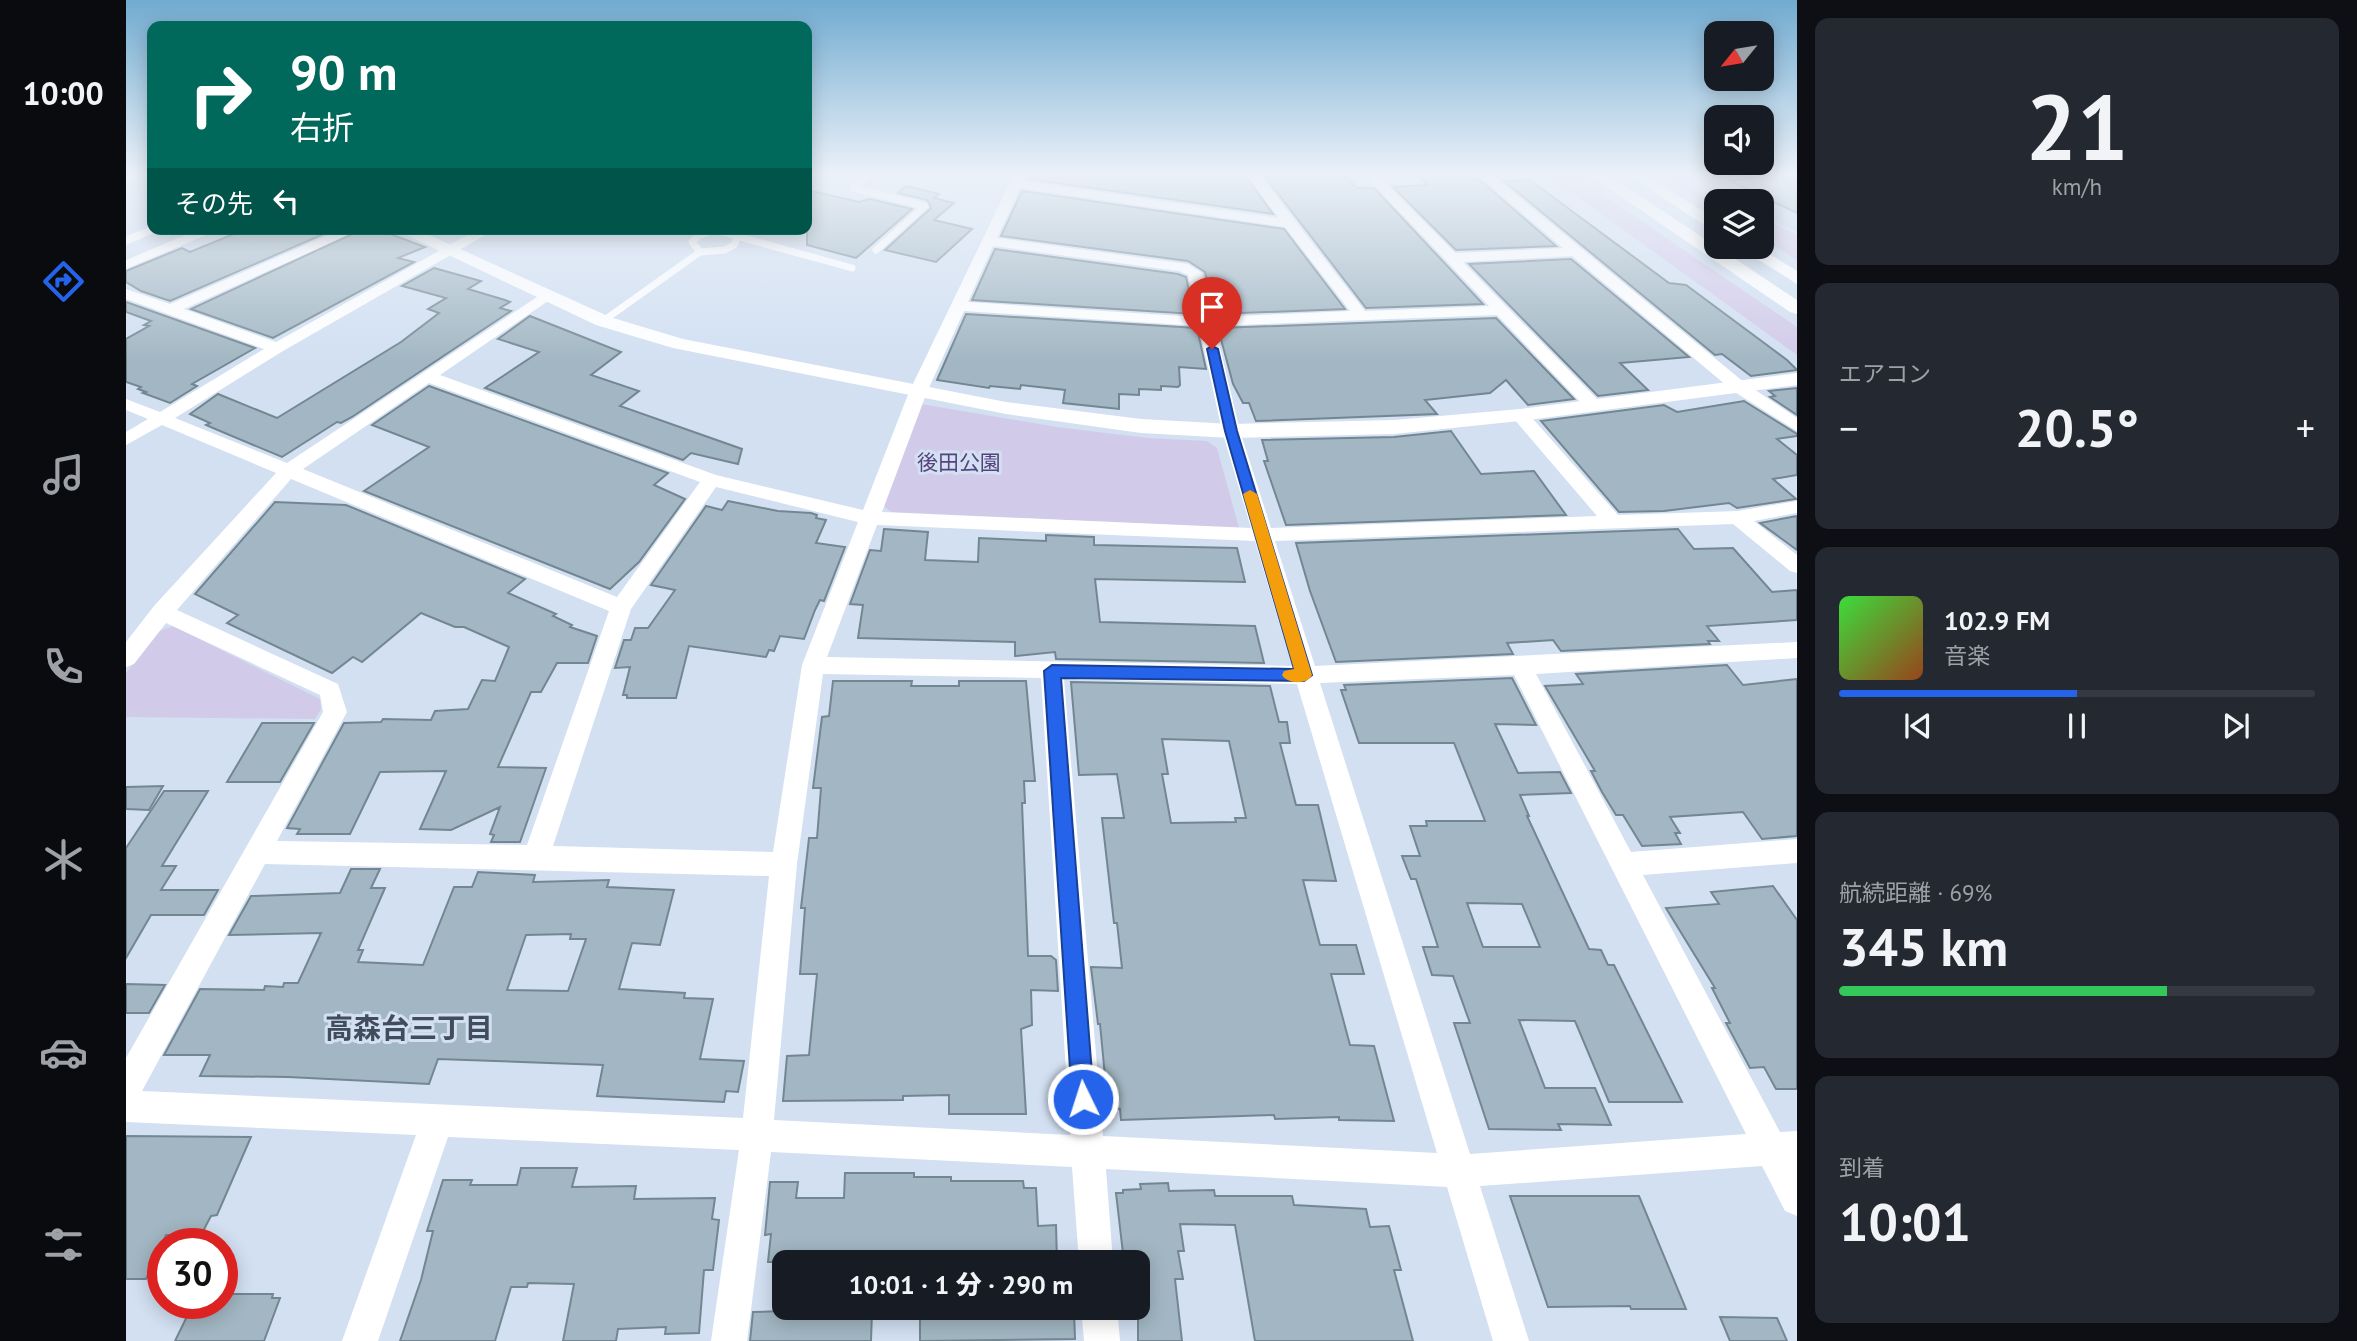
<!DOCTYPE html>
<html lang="ja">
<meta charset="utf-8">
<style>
:root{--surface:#171b24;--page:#242831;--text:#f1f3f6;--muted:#9ea1a6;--line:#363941;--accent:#2563eb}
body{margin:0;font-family:"PT Sans","Noto Sans JP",sans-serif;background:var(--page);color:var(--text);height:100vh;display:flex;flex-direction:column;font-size:26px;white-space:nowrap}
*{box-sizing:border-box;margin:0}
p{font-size:23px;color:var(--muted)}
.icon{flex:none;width:38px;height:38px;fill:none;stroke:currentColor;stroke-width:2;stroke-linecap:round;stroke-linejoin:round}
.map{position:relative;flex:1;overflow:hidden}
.details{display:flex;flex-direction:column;gap:18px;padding:18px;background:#0d0f14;width:560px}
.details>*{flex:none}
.banner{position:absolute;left:21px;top:21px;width:665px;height:214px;border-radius:14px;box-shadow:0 4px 18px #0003;background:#00695c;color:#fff;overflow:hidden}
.needle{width:46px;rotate:240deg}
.fabs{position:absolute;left:1578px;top:21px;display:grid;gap:14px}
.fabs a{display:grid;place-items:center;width:70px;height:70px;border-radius:14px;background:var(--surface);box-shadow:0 4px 18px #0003;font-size:35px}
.speed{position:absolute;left:21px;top:1228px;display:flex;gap:14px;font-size:35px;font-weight:700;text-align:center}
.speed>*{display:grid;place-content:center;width:91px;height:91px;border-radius:50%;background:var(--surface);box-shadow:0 4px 18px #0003;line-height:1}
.speed .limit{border:10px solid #d22;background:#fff;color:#111}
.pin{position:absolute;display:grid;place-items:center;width:60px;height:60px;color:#fff;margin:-72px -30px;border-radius:50% 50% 50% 0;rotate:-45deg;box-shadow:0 0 7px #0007}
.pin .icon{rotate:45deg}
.me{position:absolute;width:77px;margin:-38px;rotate:356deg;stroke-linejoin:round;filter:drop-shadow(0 0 5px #0008)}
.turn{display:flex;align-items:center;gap:24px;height:147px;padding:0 28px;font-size:32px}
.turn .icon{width:91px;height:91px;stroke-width:2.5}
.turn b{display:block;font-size:49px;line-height:60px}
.then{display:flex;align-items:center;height:66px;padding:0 28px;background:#0003;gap:14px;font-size:26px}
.big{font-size:52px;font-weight:800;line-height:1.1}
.details .widget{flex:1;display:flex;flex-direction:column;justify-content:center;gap:10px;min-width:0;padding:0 24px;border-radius:14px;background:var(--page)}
.details .dial{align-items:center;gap:0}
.dial b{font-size:91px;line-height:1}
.song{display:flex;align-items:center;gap:21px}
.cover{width:84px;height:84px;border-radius:10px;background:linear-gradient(135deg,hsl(120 70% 55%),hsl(20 70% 35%))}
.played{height:7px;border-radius:4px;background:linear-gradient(90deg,var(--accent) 50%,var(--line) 50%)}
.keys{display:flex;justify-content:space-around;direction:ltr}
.heat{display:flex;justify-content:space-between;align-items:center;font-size:38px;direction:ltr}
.charge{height:10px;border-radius:5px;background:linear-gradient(90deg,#34c759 69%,var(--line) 0)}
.trip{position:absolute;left:646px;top:1250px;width:378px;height:70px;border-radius:14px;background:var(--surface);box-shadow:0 4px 18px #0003;font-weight:800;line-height:70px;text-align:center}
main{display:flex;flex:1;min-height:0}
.menu{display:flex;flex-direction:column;width:126px;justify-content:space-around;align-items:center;background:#090b0e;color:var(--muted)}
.menu .icon{width:49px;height:49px}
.menu .on{color:var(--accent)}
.menu b{font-size:32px;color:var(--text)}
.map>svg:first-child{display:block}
</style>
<main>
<nav class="menu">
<b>10:00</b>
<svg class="icon on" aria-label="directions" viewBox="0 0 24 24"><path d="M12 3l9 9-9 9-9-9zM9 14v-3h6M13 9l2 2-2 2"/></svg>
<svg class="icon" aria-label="music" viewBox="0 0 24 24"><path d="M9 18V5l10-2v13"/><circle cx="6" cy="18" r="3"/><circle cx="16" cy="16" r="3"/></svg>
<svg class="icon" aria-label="phone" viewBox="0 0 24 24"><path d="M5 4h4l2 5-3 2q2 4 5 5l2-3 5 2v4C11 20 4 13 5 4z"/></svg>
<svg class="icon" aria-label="climate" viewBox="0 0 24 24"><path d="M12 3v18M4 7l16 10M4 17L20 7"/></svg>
<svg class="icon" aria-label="car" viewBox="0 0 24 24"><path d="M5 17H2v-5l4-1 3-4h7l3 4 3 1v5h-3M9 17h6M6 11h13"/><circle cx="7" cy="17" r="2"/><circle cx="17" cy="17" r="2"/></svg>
<svg class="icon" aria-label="filters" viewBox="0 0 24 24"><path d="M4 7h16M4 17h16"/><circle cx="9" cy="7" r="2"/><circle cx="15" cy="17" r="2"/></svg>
</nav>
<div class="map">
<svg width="1671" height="1341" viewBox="0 0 1671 1341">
<rect width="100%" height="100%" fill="#d2e0f2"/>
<path fill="#c2d4ec" d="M1550,174H1671V232L1636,215V201H1606Z"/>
<g fill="#d2cae9">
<path d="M1420,174H1446L1671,327V355Z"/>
<path d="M1534,174H1546L1602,201H1591V210Z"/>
<path d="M1636,218L1671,235V260L1636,238Z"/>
<path d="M795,404L931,427L1021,438L1081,441L1091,448L1113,528L765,512L758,506Z"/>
<path d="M47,626L194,699L195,709L189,719L0,717V673L31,632Z"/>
</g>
<g fill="#a2b7c3" stroke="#738792" stroke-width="2" fill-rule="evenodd">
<path d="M906,174H1118L1147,214L903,179Z"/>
<path d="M1137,174H1217L1231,188H1248L1357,304L1240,308Z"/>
<path d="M1290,174H1337L1355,181L1430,246L1330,250L1267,187L1301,185Z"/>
<path d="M1642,174H1671V213L1604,181Z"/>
<path d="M1404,180L1543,283L1560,285L1661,360L1671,370L1625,376L1596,354L1589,355L1378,181Z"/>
<path d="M780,186L813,194L808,198L828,203L808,220L846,229L810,262L759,250L805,208L801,200L772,193Z"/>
<path d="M681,190L733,202L744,199L786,209L730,258L681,245Z"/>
<path d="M896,191L1158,229L1219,309L1089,314L1079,272L1062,261L875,236Z"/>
<path d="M120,229H209L44,301L15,291L0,282V271L56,248L64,252Z"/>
<path d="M237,229H251L299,247L272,258L288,262L147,338L65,309Z"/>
<path d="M869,249L1052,274L1060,277L1068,314L846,300Z"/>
<path d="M1445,259L1563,357L1494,363L1522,390L1472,396L1343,264Z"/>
<path d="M308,268L355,281L342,289L379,300L384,302L374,308L385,311L226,417L215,423L211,422L156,457L87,428L80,425L84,423L64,414L92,394L151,418L275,342L313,313L302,309L320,298L276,286Z"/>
<path d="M0,302L129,348L66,384L71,386L44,403L17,393L20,392L12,389L15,387L0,382V339L23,326L18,325L25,321L0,312Z"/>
<path d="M840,314L1071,328L1080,369L1053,367L1054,385L1052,387L1035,386V390L1013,389V395L993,394V409L937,403L939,390L895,385L894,389L864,386L863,388L811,380Z"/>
<path d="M404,316L495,352L465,375L513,391L494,406L616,449L612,464L565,453L557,460L359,388L413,352L372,339Z"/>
<path d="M1370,318L1448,399L1402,405L1380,380L1364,393L1299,400L1311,414L1130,421L1123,403H1117L1107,384L1092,328Z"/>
<path d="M303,386L542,473L528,485L559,499L513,562L484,589L238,491L303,447L246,425Z"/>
<path d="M1671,388V415L1644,397L1649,396L1643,391Z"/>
<path d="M1618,401L1671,434V436L1651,439L1671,455V475L1647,479L1670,499L1611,508L1603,503L1538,511L1493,512L1415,421L1538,405L1551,412Z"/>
<path d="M1325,431L1355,474L1408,471L1440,515L1160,525L1138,461H1142L1136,440L1268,437Z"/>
<path d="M602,501L652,511L685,513L691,515L690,518L700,520L690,543L719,547L698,601L694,600L689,610L678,639L654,636L648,651L643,650L640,657L563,646L550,698H501V695H497L504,667L489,668L498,640H505L509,628H522L549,590L525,585L580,506L596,510Z"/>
<path d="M149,502L220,505L399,579L382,593L430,614L427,616L446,625L444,627L471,636L462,663H431L415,692H405L372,767L420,768L394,842H365L368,835L364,834L374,807L325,830L294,829L320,771L254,772L224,834H171L174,829L161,828L218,723L255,722L257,719L305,720L309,711L342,709L356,680L369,681L383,647L338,627H329L295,613L236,662L227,657L206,673L101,623L112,615L69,594Z"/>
<path d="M1671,516V550L1634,523Z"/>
<path d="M758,529L802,532L799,560L852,562L853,538L920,541V535L968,537V545L1111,548L1119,582L969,579L974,622L1129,626L1138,663L930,659L929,652L889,656V642L732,638L737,605L724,604L744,550L755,551Z"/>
<path d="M1552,529L1568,549L1607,548L1646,592L1671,590V620L1581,626L1593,641H1582L1584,644L1435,651L1427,640L1381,643L1387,654L1210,662L1184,591L1170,543Z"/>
<path d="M1601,665L1617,685L1671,679V836L1636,839L1617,812L1544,817L1554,833H1549L1555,844L1516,846L1497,815H1490L1476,792L1465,771H1469L1419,686L1457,684L1450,674Z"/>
<path d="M1386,678L1410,725L1369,724L1392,773L1434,772L1445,793L1394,795L1403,816H1401L1463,949L1475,950L1482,965H1488L1556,1102H1483L1449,1021L1393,1020L1419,1088H1469L1485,1125L1432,1124L1435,1130L1363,1129L1328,1023H1344L1327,976L1306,975L1297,947H1312L1290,879H1285L1276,856H1294L1284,826H1301L1300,821H1359L1328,743H1233L1215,690H1220L1218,685ZM1341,903L1396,904L1414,947H1357Z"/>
<path d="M707,681H786L785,686H833V681H900L909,781H898L899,803H896L902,956H925L930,960L932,991L905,990L906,1025L895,1029L900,1114H823V1095L777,1096V1100L657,1101L661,1056L683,1055L691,974H674L679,908H675L683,838H691L695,788H687L696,717L703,716Z"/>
<path d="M945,682L1144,686L1153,722H1161L1164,743H1154L1170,805H1192L1210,881L1177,880L1190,930L1194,945H1230L1238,974H1205L1224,1045L1248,1046L1268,1121L1213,1120V1117L1149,1119L1148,1115L995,1120L994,1109L982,1108L974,1024H972L965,967L996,968L991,923H988L976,818H998L991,774L953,775ZM1036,739L1103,741L1120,818H1109L1110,822L1045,823L1036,774H1042Z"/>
<path d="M136,723H188L154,782H101Z"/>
<path d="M37,786L23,810L0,809V787Z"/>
<path d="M38,791H82L36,866H50L35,890H92L78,915H25L0,958V848Z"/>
<path d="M225,869H254L245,888H259L232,950H237L232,962L297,965L328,887H346L352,872L409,875L407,882L483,880L481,887L548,890L534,945L506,943L493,989L559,993L558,998L587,999L574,1059L618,1061L612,1092L600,1091L598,1102L471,1096L477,1065L312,1059L303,1084L162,1077L74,1076L84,1055H38L74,989L138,990L139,986L157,987L158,983H172L195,933L103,935L125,896L214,893ZM445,934L444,939H460L442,991L381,990L400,935Z"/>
<path d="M1647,886L1671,920V1089H1650L1638,1067L1624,1068L1600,1023H1604L1586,988H1589L1540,908L1593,904L1585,892Z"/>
<path d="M0,984L39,985L23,1013H0Z"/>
<path d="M0,1136L125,1137L91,1215L85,1216L75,1235H40L20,1279H0Z"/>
<path d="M395,1168H451L446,1187L510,1186L508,1199L589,1198L586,1219L593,1220L587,1270H578L573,1333L539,1334L540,1327L492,1329L490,1341H437L448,1284L402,1283L401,1287H385L369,1341H274L295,1280L307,1231H301L317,1180H346L344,1185H391Z"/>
<path d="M719,1173H788V1177H825V1181H897L898,1188H910L912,1226L930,1225L931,1262H642L645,1234L639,1235L644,1182H672L670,1198H718Z"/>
<path d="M1042,1183L1043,1191L1088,1190L1089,1196H1166L1168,1205L1240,1209L1244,1227L1263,1226L1275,1270H1268L1287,1341H1129L1109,1225L1054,1224L1058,1251H1052L1057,1279H1049L1056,1341H1012V1262H998L990,1193H997V1190L1015,1189L1014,1184Z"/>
<path d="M1384,1196H1513L1560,1309H1505L1504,1306L1422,1307Z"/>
<path d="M96,1294H147L146,1298H154L138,1341H49L67,1304H96Z"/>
<path d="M875,1310L948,1311L949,1339L794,1341V1312H875Z"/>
<path d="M658,1311V1315L746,1312L745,1341H624L627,1312Z"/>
<path d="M1594,1317L1651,1318L1661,1341H1604Z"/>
</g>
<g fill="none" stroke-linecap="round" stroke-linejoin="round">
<g stroke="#fff" stroke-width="7">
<path d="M744,174L727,188L799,206L750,250"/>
<path d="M585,229L726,268"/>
<path d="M574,252L566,242L572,236L589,230"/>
<path d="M477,321L574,252L599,250L608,245L611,238"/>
</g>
<g fill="#fff" fill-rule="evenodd">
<path d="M4,174H22L0,184V176Z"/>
<path d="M888,174H900L897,181L1153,218L1120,174H1133L1239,311L1363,306L1238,174H1251L1329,253L1437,248L1351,174H1365L1619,383L1671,418V431L1607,391L1446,256L1337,262L1472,400L1475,404L1472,408H1460L1371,315L1089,326L1114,431L1145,528L1471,516L1388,419L1385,415L1394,410L1400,411L1492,515L1611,511L1671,501V513L1628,521L1671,555V573L1664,571L1607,524L1149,541L1189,666L1671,642V658L1410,674L1505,852L1671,839V863L1517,875L1654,1132L1671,1131V1216L1659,1211L1636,1166L1354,1186L1403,1341H1367L1321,1187L980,1169L987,1262H953L946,1167L645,1152L621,1341H585L613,1150L322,1137L252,1341H216L290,1135L0,1122V1058L197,712L194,695L40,623L8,664L0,667V642L28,606L150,473L36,425L0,445V432L22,419L0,410V399L34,412L138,349L0,299V289L44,304L216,229H235L58,309L150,342L352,229H370L157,351L49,418L161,463L420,291L428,296L425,299L314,375L590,475L737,510L783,392ZM894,188L1159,227L1224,311L1087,317L1076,273L1062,264L871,238ZM867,246L1053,271L1062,275L1071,317L842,302ZM838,311L1073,326L1096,431L1125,528L756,512L801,392ZM303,383L574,482L491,597L177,469ZM165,479L483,611L401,845L151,841L221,712L212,684L51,610ZM590,487L732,522L676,665L647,852L427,846L505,609ZM751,525L1129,541L1166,666L701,657ZM697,674L915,678L944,1135L648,1120L671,864ZM1388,675L1620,1134L1344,1154L1194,683ZM938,679L1171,684L1311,1153L977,1136ZM139,864L643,876L617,1118L16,1091Z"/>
<path d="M26,226V229H37L0,245V236Z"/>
<path d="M74,229H94L0,269V260Z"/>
<path d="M955,1307H991L994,1341H958Z"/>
</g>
<g fill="#fff" fill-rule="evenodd">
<path d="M1462,174H1481L1671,300V314L1664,312Z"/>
<path d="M1499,174H1518L1591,220V233Z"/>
<path d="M268,229H290L484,317L557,339L880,402L1015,419L1105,424L1268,420L1394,409L1671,373V385L1394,421L1268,434L1105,438L1015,433L880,414L547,348L470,325Z"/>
<path d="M1612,247H1632L1671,271V284Z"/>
</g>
</g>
<linearGradient id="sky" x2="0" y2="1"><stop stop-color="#71abd0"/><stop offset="0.48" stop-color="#ebf1f9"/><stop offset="1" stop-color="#ebf1f9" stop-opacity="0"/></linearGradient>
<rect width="1671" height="362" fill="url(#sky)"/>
<path fill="#2563eb" stroke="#184099" stroke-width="2" d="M1086,346L1092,349L1111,431L1186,675L1178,681L935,678L968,1099L965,1107L957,1110L949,1107L946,1099L918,671L926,665L1168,669L1099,431L1081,349Z"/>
<path fill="#f59e0b" d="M1124,490L1131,494L1186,675C1181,685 1161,684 1156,675L1158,671L1168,669L1117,494Z"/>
<g text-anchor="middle" stroke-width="6" stroke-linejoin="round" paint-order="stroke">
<g font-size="21" fill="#56427d" stroke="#d2e0f2">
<text x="833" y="470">後田公園</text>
</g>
<g font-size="28" font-weight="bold" fill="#424d5c" stroke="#d2e0f2">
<text x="283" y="1038">高森台三丁目</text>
</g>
</g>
</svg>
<div class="fabs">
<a><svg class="needle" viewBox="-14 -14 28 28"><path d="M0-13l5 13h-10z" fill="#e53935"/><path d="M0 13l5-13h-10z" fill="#9ea1a6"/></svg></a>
<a><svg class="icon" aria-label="sound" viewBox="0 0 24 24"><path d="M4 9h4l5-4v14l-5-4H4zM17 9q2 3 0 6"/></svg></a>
<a><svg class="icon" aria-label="layers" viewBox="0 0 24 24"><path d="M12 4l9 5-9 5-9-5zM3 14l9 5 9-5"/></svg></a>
</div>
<div class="speed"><div class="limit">30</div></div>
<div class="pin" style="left:1086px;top:349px;background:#d93025"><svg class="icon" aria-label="arrive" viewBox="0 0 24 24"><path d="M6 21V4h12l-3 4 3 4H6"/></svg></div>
<svg class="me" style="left:957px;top:1099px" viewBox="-20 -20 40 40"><circle r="17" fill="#2563eb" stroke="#fff" stroke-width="3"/><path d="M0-11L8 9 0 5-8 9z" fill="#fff"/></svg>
<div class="trip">10:01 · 1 分 · 290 m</div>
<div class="banner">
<div class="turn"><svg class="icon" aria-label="right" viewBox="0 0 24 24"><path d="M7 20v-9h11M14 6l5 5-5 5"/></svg><div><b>90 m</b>右折</div></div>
<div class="then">その先<svg class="icon" aria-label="left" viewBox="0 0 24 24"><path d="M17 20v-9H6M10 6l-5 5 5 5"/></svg></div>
</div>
</div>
<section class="details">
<div class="widget dial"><b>21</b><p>km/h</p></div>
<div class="widget"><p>エアコン</p>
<div class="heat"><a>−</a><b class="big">20.5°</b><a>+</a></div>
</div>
<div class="widget">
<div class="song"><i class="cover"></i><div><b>102.9 FM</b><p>音楽</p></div></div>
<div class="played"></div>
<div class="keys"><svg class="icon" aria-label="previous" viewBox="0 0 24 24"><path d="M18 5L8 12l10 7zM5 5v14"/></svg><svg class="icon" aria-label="pause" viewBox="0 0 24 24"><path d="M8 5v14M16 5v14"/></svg><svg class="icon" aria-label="next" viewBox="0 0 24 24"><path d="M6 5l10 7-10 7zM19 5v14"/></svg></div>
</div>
<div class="widget"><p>航続距離 · 69%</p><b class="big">345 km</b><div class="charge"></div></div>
<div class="widget"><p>到着</p><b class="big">10:01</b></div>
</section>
</main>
